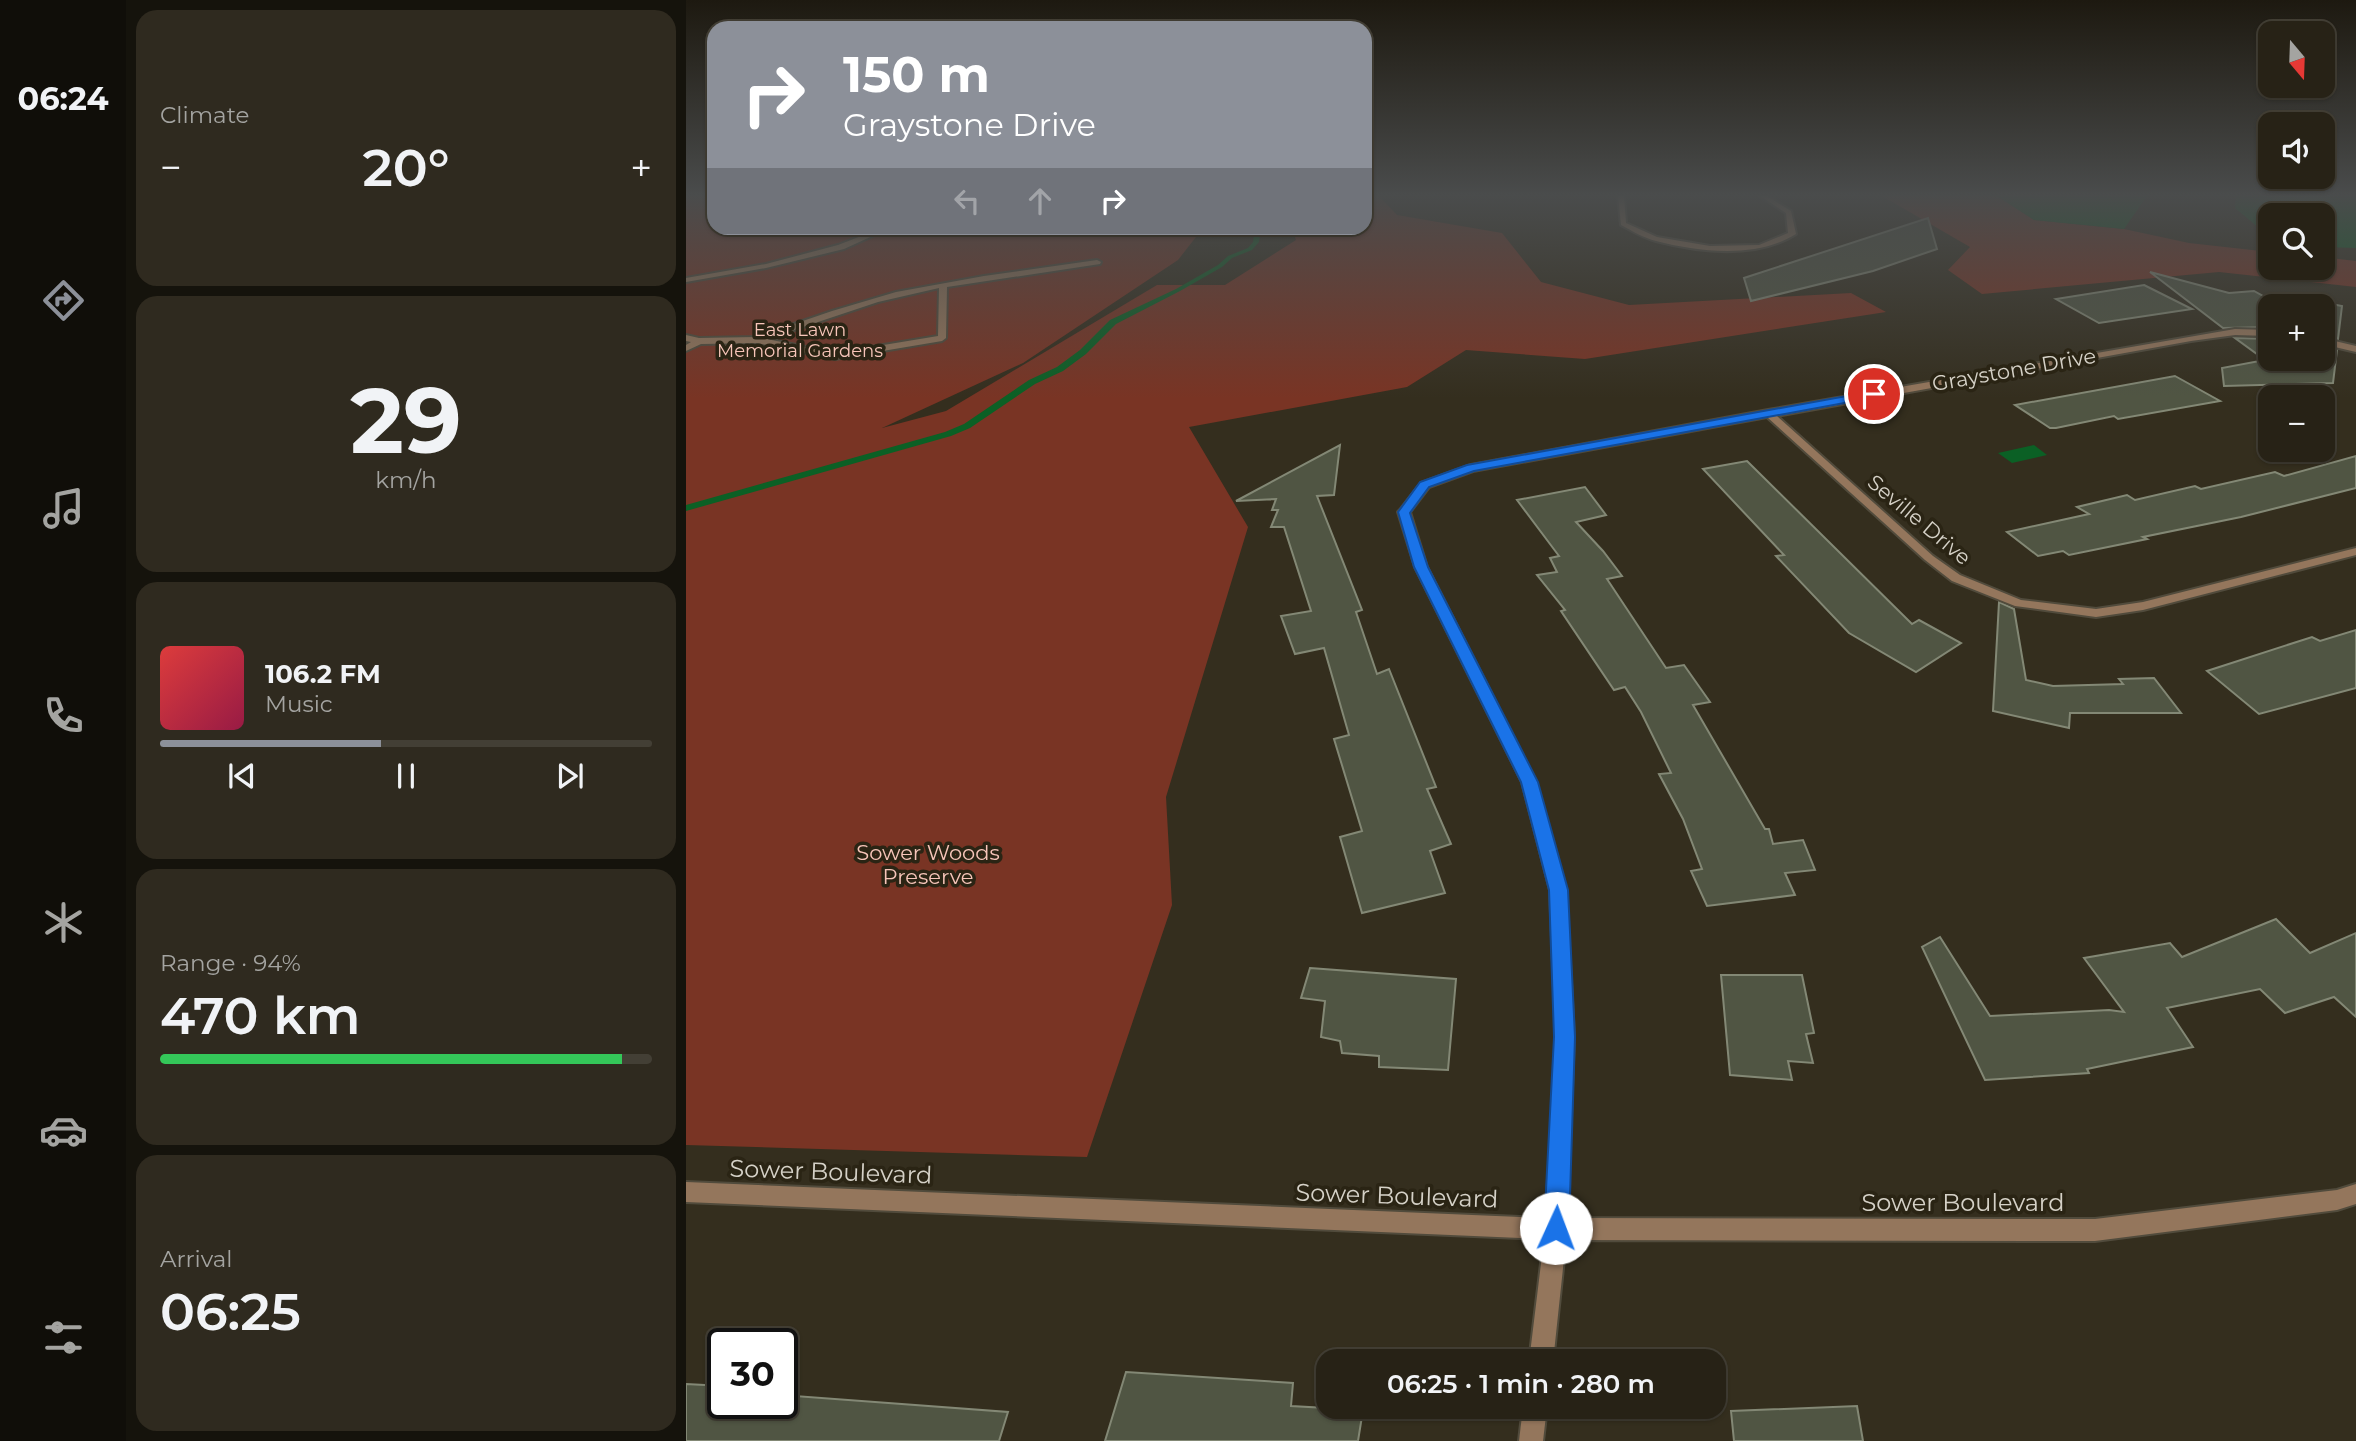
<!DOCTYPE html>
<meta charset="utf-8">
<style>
:root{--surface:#272216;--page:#2f2a1f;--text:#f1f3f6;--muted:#a4a4a1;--line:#433f35;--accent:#8c9099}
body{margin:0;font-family:Montserrat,sans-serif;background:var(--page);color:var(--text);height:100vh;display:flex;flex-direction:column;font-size:26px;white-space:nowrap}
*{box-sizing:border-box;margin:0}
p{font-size:23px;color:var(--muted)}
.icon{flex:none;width:38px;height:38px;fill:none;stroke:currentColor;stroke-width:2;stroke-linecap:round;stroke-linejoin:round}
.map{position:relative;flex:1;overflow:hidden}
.drawer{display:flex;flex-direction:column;gap:10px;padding:10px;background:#15130c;width:560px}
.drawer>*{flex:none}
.banner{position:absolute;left:21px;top:21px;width:665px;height:214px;border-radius:21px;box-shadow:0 2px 5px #0004,0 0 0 2px var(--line);background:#8c9099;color:#fff;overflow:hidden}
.needle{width:46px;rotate:161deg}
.controls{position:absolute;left:1572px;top:21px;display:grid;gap:14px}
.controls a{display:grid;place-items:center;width:77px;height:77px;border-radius:14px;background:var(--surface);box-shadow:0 2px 5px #0004,0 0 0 2px var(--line);font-size:35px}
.speed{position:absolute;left:21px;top:1328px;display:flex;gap:14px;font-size:35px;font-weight:700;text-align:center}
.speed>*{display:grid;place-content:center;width:91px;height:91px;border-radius:50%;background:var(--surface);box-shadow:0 2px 5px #0004,0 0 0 2px var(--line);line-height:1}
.speed .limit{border:4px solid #111;border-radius:10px;background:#fff;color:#111}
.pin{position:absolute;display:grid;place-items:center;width:60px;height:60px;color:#fff;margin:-30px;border:4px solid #fff;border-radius:50%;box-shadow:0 2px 7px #0007}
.me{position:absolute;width:77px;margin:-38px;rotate:2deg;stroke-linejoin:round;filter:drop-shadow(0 0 5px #0008)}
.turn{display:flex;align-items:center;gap:24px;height:147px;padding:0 21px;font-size:32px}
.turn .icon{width:91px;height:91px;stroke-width:2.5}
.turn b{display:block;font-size:49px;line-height:60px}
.lanes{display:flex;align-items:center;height:66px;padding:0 21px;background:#0003;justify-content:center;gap:35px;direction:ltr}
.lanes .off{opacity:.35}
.big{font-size:52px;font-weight:600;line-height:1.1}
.drawer .widget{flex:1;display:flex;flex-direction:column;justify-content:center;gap:10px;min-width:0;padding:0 24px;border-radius:21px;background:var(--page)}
.drawer .dial{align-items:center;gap:0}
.dial b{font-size:91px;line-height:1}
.song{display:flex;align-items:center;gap:21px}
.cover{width:84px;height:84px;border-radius:10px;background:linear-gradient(135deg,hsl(0 70% 55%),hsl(340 70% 35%))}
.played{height:7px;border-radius:4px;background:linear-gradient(90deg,var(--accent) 45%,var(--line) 45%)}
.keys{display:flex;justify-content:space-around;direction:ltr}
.heat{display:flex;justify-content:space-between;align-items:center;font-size:38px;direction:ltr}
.charge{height:10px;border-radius:5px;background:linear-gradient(90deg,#34c759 94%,var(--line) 0)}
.trip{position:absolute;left:630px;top:1349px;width:410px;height:70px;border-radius:21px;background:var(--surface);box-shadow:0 2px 5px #0004,0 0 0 2px var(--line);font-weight:600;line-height:70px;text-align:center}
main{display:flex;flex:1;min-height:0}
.tabs{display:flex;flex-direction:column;width:126px;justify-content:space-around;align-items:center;background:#100e09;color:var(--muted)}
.tabs .icon{width:49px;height:49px}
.tabs .current{color:var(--accent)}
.tabs b{font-size:32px;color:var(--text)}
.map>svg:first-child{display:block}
</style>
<main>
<nav class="tabs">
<b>06:24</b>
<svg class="icon current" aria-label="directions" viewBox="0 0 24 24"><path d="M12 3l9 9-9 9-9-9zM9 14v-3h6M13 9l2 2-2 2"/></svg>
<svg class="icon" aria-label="music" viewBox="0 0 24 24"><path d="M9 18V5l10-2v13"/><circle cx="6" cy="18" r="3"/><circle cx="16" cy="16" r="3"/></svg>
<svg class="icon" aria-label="phone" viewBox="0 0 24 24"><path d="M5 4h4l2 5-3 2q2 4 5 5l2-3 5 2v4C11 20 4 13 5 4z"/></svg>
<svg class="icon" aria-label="climate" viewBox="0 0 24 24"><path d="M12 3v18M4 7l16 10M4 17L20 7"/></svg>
<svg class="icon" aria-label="car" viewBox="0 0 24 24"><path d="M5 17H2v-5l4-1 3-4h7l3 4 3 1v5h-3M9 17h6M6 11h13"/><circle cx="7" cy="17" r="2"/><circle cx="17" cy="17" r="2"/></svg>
<svg class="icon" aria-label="filters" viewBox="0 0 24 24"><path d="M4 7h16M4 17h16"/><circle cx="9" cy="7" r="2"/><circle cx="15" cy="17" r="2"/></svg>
</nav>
<section class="drawer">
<div class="widget"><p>Climate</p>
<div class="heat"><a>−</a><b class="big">20°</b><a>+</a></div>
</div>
<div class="widget dial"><b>29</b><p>km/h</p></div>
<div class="widget">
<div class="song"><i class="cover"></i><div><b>106.2 FM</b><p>Music</p></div></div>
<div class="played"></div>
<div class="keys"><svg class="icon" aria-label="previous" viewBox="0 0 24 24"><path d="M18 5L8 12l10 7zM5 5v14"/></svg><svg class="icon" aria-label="pause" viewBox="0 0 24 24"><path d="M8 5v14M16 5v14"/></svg><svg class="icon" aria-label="next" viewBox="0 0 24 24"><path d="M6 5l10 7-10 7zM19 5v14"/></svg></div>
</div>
<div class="widget"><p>Range · 94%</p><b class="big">470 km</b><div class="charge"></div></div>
<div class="widget"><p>Arrival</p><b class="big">06:25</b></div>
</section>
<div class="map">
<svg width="1670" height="1441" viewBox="0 0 1670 1441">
<rect width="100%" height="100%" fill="#342e1e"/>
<g fill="#793424">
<path d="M0,196H28V228H517L492,260L337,363L196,428L260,411L471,285H539L610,240L606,228H679V196H693L711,215L816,233L855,282L943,305L1165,293L1200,312L899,359L780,350L721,387L503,427L562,527L480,797L486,905L401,1157L0,1145Z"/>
<path d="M1196,196H1311L1348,220L1438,229L1503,243L1584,252V268H1636V257L1670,261V287L1533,272L1296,294L1262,270L1284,247Z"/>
</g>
<g fill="#0b6025">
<path d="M1311,196H1461L1438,229L1348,220Z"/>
<path d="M1550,196H1670V248L1636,247V215H1584V237L1549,208Z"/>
<path d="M1348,445L1361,455L1326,463L1312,453Z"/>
</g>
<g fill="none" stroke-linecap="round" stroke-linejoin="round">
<path fill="#0b6025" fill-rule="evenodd" d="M569,228H575L573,242L566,250L546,258L536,267L494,291L430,324L400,354L377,371L349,384L284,428L265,436L0,511V505L259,432L278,424L343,380L371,367L394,350L424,320L490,289L532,265L542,256L562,248L567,242Z"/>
</g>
<g fill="#505543" stroke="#838875" stroke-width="2">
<path d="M1242,218L1251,249L1187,271L1065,301L1058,278Z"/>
<path d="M1464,272L1543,293L1568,291L1595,306H1584V327L1537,328Z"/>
<path d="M1458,285L1506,309L1413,323L1370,299Z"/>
<path d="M1619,299L1656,306L1652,339L1636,336V306H1616Z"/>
<path d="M1549,338L1584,339V359H1636V347L1651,350L1647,383L1538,386L1536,368L1579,360Z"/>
<path d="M1489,376L1534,401L1432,419L1428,416L1370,428H1364L1329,405Z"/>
<path d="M654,445L648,495L631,496L676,610L670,612L691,674L703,669L750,787L741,789L765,844L744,851L759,893L676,913L654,837L676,831L648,739L663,735L638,648L609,654L595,616L625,611L598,527H585L592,510H586L590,499L550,501Z"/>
<path d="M1670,456V488L1555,517L1457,537L1461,539L1383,555L1377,551L1352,556L1321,532L1403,514L1391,507L1441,495L1449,500L1509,486L1515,489L1589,472L1598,476Z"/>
<path d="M1061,461L1226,624L1233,620L1275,643L1230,672L1163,633L1090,556L1098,555L1017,469Z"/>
<path d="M899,487L920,515L890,522L917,551L936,576L921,579L980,668L998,665L1024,702L1007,705L1079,829H1083L1087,844L1117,840L1129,870L1099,873L1109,895L1021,906L1005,871L1016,869L997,819L973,774L985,773L955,712L939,687L928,690L875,611L879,610L851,575L871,572L864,558L873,556L831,500Z"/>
<path d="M1313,602L1328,609L1340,680L1367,686L1437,684L1433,679L1468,678L1495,713H1384L1383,728L1307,711Z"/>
<path d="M1670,630V688L1573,714L1521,671L1626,637L1634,641Z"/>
<path d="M1590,919L1624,953L1670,933V1017L1648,997L1599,1013L1574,989L1481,1008L1507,1047L1401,1069L1403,1073L1299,1080L1236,947L1254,937L1304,1016L1423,1010L1438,1012L1398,958L1484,943L1496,957Z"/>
<path d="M624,968L770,979L762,1070L693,1067V1056L656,1053L654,1041L635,1037L639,1001L615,998Z"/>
<path d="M1035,975H1116L1128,1033L1120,1034L1127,1063L1102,1061L1106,1080L1044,1075Z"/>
<path d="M440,1372L607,1383L605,1406L677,1410L672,1441H419Z"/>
<path d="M0,1384L37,1386V1404H96V1395L322,1412L313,1441H0Z"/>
<path d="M1171,1406L1177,1441H1048L1045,1411Z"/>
</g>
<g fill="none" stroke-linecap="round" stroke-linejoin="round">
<defs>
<g id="service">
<path d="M196,228H204L158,249L80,268L0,282V278L80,264L152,245Z"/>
<path d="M411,260L415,262L414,264L261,287L260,338L256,341L149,359L71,343L15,344L0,351V345L5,342L0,341V335L13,338L70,337L146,311L210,292L298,276ZM253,288L252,336L149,353L81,339L192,302Z"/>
</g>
<g id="minor">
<path d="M932,196H938L940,223L971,237L1024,246L1073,245L1102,233L1100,213L1074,196H1081L1105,211L1110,234C1070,259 1013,252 970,241C958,238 946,231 935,225Z"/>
<path d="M1549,329L1584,330V336L1549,335L1505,341L1091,416L1247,556L1274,575L1335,600L1410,609L1457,602L1670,548V555L1457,610L1410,617L1329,606L1266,581L1239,560L1081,417L787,471L743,487L724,512L741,567L850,782L880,890L888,1037L881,1218L1409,1219L1651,1190L1670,1184V1204L1651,1210L1409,1241L880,1240L867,1362H843L858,1239L0,1202V1182L860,1218L870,1037L864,890L836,782L729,567L712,512L714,510L735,483L785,465L1082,410Z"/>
<path d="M1636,338L1670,346V352L1636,344Z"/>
<path d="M837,1407H861L857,1441H833Z"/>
</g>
</defs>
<use href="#service" stroke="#514b3c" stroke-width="4"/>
<use href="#minor" stroke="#514b3c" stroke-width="4"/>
<use href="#service" fill="#94765c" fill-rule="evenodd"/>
<use href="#minor" fill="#94765c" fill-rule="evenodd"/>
</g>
<linearGradient id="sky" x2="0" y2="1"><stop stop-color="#1d1910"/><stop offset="0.49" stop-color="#4a4c4c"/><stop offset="1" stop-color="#4a4c4c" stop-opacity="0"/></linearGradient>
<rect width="1670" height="398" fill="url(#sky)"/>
<path fill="#1a73e8" stroke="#114b97" stroke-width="2" d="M1188,391L1193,394L1191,397L788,471L743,487L724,513L742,567L852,782L882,890L889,1037L883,1228L879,1237L870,1241L862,1237L858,1228L868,1037L863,890L835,782L728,567L712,512L734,482L781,465Z"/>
<g text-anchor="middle" stroke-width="7" stroke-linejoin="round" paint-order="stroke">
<g font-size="18" fill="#f7c5b9" stroke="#2a2414">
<text x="114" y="336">East Lawn<tspan x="114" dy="21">Memorial Gardens</tspan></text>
</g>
<g font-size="21" fill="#d5d1c7" stroke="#2a2414">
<text transform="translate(1328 370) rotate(-10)" y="7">Graystone Drive</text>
<text transform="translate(1233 520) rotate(40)" y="7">Seville Drive</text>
</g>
<g font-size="21" fill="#f7c5b9" stroke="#2a2414">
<text x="242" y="860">Sower Woods<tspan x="242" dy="24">Preserve</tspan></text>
</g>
<g font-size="24" fill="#d5d1c7" stroke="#2a2414">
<text transform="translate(145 1172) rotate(2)" y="8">Sower Boulevard</text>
<text transform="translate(711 1196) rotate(2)" y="8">Sower Boulevard</text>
<text x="1277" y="1211">Sower Boulevard</text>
</g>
</g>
</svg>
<div class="controls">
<a><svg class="needle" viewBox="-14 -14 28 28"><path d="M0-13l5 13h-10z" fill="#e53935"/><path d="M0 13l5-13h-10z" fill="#a4a4a1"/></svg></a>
<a><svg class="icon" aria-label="sound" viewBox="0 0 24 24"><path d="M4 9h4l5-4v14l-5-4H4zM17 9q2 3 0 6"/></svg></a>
<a><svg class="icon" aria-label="search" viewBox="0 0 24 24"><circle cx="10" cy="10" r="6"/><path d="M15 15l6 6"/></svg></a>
<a>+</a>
<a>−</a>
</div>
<div class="speed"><div class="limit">30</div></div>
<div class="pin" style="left:1188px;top:394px;background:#d93025"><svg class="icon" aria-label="arrive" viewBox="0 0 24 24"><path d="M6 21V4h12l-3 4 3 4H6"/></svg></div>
<svg class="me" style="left:870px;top:1228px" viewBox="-20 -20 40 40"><circle r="19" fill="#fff"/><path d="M0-13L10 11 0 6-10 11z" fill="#1a73e8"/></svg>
<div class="trip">06:25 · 1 min · 280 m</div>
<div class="banner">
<div class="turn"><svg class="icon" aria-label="right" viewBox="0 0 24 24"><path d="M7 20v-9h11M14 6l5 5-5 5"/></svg><div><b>150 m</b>Graystone Drive</div></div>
<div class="lanes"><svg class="icon off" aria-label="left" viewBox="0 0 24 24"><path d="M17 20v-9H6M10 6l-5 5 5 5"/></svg><svg class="icon off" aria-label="ahead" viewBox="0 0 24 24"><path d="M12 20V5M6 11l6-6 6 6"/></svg><svg class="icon" aria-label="right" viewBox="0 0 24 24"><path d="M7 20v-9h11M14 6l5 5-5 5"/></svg></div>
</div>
</div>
</main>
